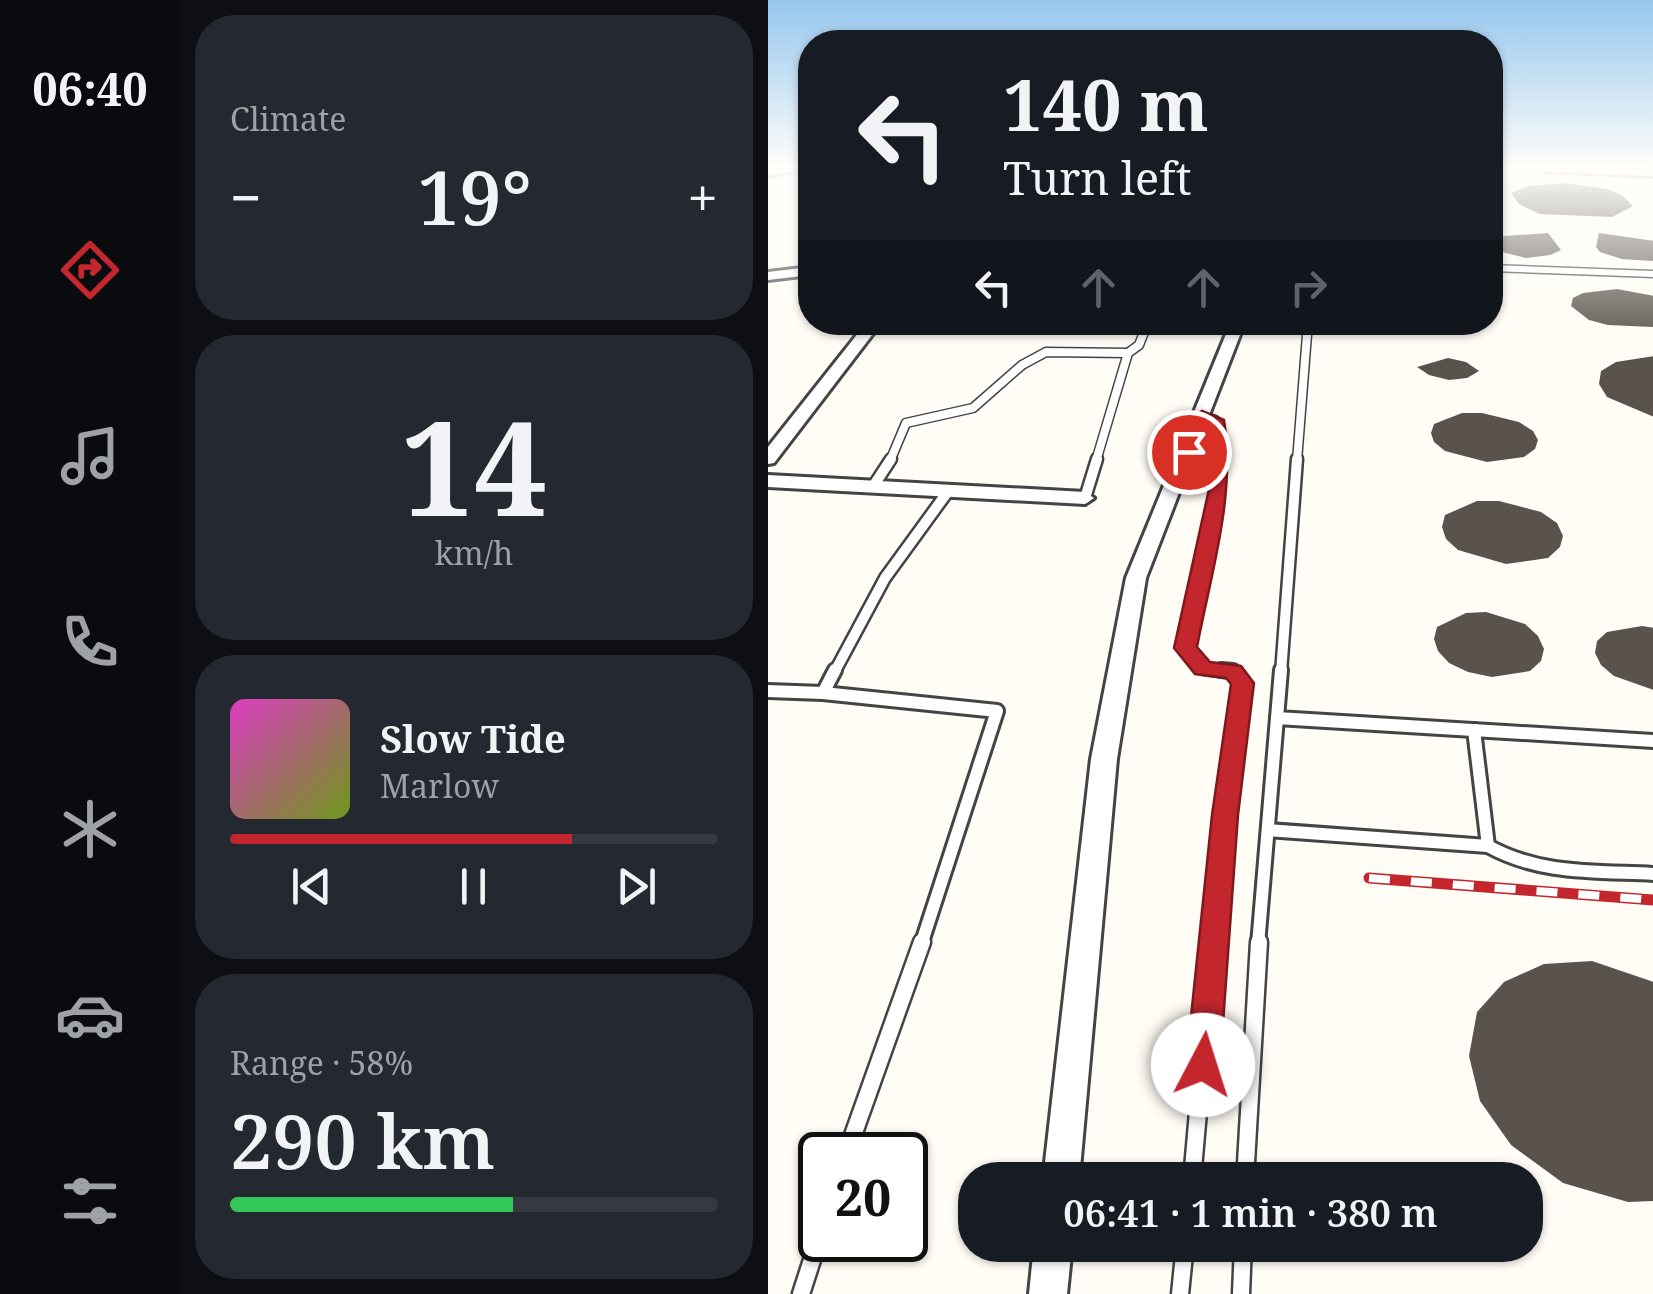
<!DOCTYPE html>
<meta charset="utf-8">
<style>
:root{--surface:#171b24;--page:#242831;--text:#f1f3f6;--muted:#9ea1a6;--line:#363941;--accent:#c4262e}
body{margin:0;font-family:"Noto Serif",serif;background:var(--page);color:var(--text);height:100vh;display:flex;flex-direction:column;font-size:38px;white-space:nowrap}
*{box-sizing:border-box;margin:0}
p{font-size:32px;color:var(--muted)}
.icon{flex:none;width:55px;height:55px;fill:none;stroke:currentColor;stroke-width:2;stroke-linecap:round;stroke-linejoin:round}
.map{position:relative;flex:1;overflow:hidden}
.drawer{display:flex;flex-direction:column;gap:15px;padding:15px;background:#0d0f14;width:588px}
.drawer>*{flex:none}
.top-card{position:absolute;left:30px;top:30px;width:705px;height:305px;border-radius:40px;box-shadow:0 2px 8px #0004;background:#171b24;color:var(--text);overflow:hidden}
.speed{position:absolute;left:30px;top:1132px;display:flex;gap:20px;font-size:50px;font-weight:700;text-align:center}
.speed>*{display:grid;place-content:center;width:130px;height:130px;border-radius:50%;background:var(--surface);box-shadow:0 2px 8px #0004;line-height:1}
.speed .limit{border:5px solid #111;border-radius:15px;background:#fff;color:#111}
.pin{position:absolute;display:grid;place-items:center;width:85px;height:85px;color:#fff;margin:-42px;border:5px solid #fff;border-radius:50%;box-shadow:0 2px 10px #0007}
.me{position:absolute;width:110px;margin:-55px;rotate:5deg;stroke-linejoin:round;filter:drop-shadow(0 0 8px #0008)}
.turn{display:flex;align-items:center;gap:35px;height:210px;padding:0 40px;font-size:45px}
.turn .icon{width:130px;height:130px;stroke-width:2.5}
.turn b{display:block;font-size:70px;line-height:85px}
.lanes{display:flex;align-items:center;height:95px;padding:0 40px;background:#0003;justify-content:center;gap:50px;direction:ltr}
.lanes .off{opacity:.35}
.big{font-size:75px;font-weight:600;line-height:1.1}
.drawer .widget{flex:1;display:flex;flex-direction:column;justify-content:center;gap:15px;min-width:0;padding:0 35px;border-radius:40px;background:var(--page)}
.drawer .dial{align-items:center;gap:0}
.dial b{font-size:130px;line-height:1}
.song{display:flex;align-items:center;gap:30px}
.cover{width:120px;height:120px;border-radius:15px;background:linear-gradient(135deg,hsl(310 70% 55%),hsl(80 70% 35%))}
.played{height:10px;border-radius:5px;background:linear-gradient(90deg,var(--accent) 70%,var(--line) 70%)}
.keys{display:flex;justify-content:space-around;direction:ltr}
.heat{display:flex;justify-content:space-between;align-items:center;font-size:55px;direction:ltr}
.charge{height:15px;border-radius:8px;background:linear-gradient(90deg,#34c759 58%,var(--line) 0)}
.trip{position:absolute;left:190px;top:1162px;width:585px;height:100px;border-radius:40px;background:var(--surface);box-shadow:0 2px 8px #0004;font-weight:600;line-height:100px;text-align:center}
main{display:flex;flex:1;min-height:0}
.tabs{display:flex;flex-direction:column;width:180px;justify-content:space-around;align-items:center;background:#090b0e;color:var(--muted)}
.tabs .icon{width:70px;height:70px}
.tabs .on{color:var(--accent)}
.tabs b{font-size:45px;color:var(--text)}
.map>svg:first-child{display:block}
</style>
<main>
<nav class="tabs">
<b>06:40</b>
<svg class="icon on" aria-label="directions" viewBox="0 0 24 24"><path d="M12 3l9 9-9 9-9-9zM9 14v-3h6M13 9l2 2-2 2"/></svg>
<svg class="icon" aria-label="music" viewBox="0 0 24 24"><path d="M9 18V5l10-2v13"/><circle cx="6" cy="18" r="3"/><circle cx="16" cy="16" r="3"/></svg>
<svg class="icon" aria-label="phone" viewBox="0 0 24 24"><path d="M5 4h4l2 5-3 2q2 4 5 5l2-3 5 2v4C11 20 4 13 5 4z"/></svg>
<svg class="icon" aria-label="climate" viewBox="0 0 24 24"><path d="M12 3v18M4 7l16 10M4 17L20 7"/></svg>
<svg class="icon" aria-label="car" viewBox="0 0 24 24"><path d="M5 17H2v-5l4-1 3-4h7l3 4 3 1v5h-3M9 17h6M6 11h13"/><circle cx="7" cy="17" r="2"/><circle cx="17" cy="17" r="2"/></svg>
<svg class="icon" aria-label="filters" viewBox="0 0 24 24"><path d="M4 7h16M4 17h16"/><circle cx="9" cy="7" r="2"/><circle cx="15" cy="17" r="2"/></svg>
</nav>
<section class="drawer">
<div class="widget"><p>Climate</p>
<div class="heat"><a>−</a><b class="big">19°</b><a>+</a></div>
</div>
<div class="widget dial"><b>14</b><p>km/h</p></div>
<div class="widget">
<div class="song"><i class="cover"></i><div><b>Slow Tide</b><p>Marlow</p></div></div>
<div class="played"></div>
<div class="keys"><svg class="icon" aria-label="previous" viewBox="0 0 24 24"><path d="M18 5L8 12l10 7zM5 5v14"/></svg><svg class="icon" aria-label="pause" viewBox="0 0 24 24"><path d="M8 5v14M16 5v14"/></svg><svg class="icon" aria-label="next" viewBox="0 0 24 24"><path d="M6 5l10 7-10 7zM19 5v14"/></svg></div>
</div>
<div class="widget"><p>Range · 58%</p><b class="big">290 km</b><div class="charge"></div></div>
</section>
<div class="map">
<svg width="886" height="1294" viewBox="0 0 886 1294">
<rect width="100%" height="100%" fill="#fffdf5"/>
<g fill="#5a524d">
<path d="M798,183L839,189L854,195L865,206L844,217L772,214L751,204L743,193L760,186Z"/>
<path d="M780,233L793,250L782,255L758,258L722,249V237Z"/>
<path d="M831,233L886,241V261L854,259L832,252L828,247Z"/>
<path d="M849,289L886,296V327L840,325L821,320L803,306L805,298L815,293Z"/>
<path d="M886,356V417L839,397L831,384L833,371L848,362Z"/>
<path d="M680,358L698,362L711,371L699,378L681,380L661,375L649,367Z"/>
<path d="M694,413H714L751,422L765,431L770,440L767,449L756,457L719,462L677,451L666,442L663,433L666,424Z"/>
<path d="M709,501H731L773,512L789,523L795,536L792,547L780,558L738,564L690,550L678,539L674,527L677,515Z"/>
<path d="M718,612L757,624L770,636L776,649L773,661L762,671L724,677L700,672L681,663L670,651L666,639L669,627L698,613Z"/>
<path d="M874,626L886,628V690L846,676L833,665L827,653L829,641L839,632Z"/>
<path d="M824,961L886,982V1201L860,1202L795,1183L743,1145L712,1101L701,1056L709,1012L736,982L776,964Z"/>
</g>
<g fill="none" stroke-linecap="round" stroke-linejoin="round">
<defs>
<path id="service-far4" d="M722,268L886,274"/>
<g id="service-far3">
<path d="M435,416L447,420L451,461"/>
<path d="M122,461L138,423L205,408L254,365L278,352L360,353"/>
<path d="M328,461L360,353L371,345L380,322"/>
<path d="M529,461L540,322"/>
</g>
<g id="service-far2">
<path d="M452,459L450,489L417,648L436,669L466,673"/>
<path d="M106,485L123,459"/>
<path d="M317,498L329,459"/>
<path d="M66,673L117,578L181,490"/>
<path d="M513,673L529,459"/>
</g>
<g id="service-far1">
<path d="M513,670L509,718L886,741"/>
<path d="M0,691L55,693L67,670"/>
<path d="M55,693L229,711L153,945"/>
<path d="M706,730L720,846C772,875 828,871 886,874"/>
<path d="M500,830L720,846"/>
<path d="M445,945L474,683L465,671L453,670"/>
<path d="M490,945L509,718"/>
</g>
<g id="service">
<path d="M78,1155L154,942"/>
<path d="M424,1180L445,942"/>
<path d="M477,1180L491,942"/>
<path d="M33,1294L52,1235"/>
<path d="M412,1294L417,1245"/>
<path d="M473,1294L475,1245"/>
</g>
<g id="minor">
<path d="M36,168L0,176V170Z"/>
<path d="M771,168L886,170V176L776,171Z"/>
<path d="M42,267V275L0,280V272Z"/>
<path d="M99,322H114L6,463L0,464V447Z"/>
<path d="M463,322H477L378,578L349,759L311,1180H275L323,759L358,578Z"/>
<path d="M0,475L317,492L326,498L317,504L0,487Z"/>
<path d="M266,1245H304L299,1294H261Z"/>
</g>
</defs>
<use href="#service-far4" stroke="#444" stroke-width="9"/>
<use href="#service-far3" stroke="#444" stroke-width="11"/>
<use href="#service-far2" stroke="#444" stroke-width="15"/>
<use href="#service-far1" stroke="#444" stroke-width="18"/>
<use href="#service" stroke="#444" stroke-width="21"/>
<use href="#minor" stroke="#444" stroke-width="6"/>
<use href="#service-far4" stroke="#fff" stroke-width="6"/>
<use href="#service-far3" stroke="#fff" stroke-width="8"/>
<use href="#service-far2" stroke="#fff" stroke-width="10"/>
<use href="#service-far1" stroke="#fff" stroke-width="12"/>
<use href="#service" stroke="#fff" stroke-width="16"/>
<use href="#minor" fill="#fff" fill-rule="evenodd"/>
<defs>
<path id="rail" d="M601,878L886,900"/>
</defs>
<use href="#rail" stroke="#c4262e" stroke-width="11"/>
<use href="#rail" stroke="#fff" stroke-width="8" stroke-dasharray="21" stroke-linecap="butt"/>
</g>
<linearGradient id="sky" x2="0" y2="1"><stop stop-color="#95c6ee"/><stop offset="0.48" stop-color="#fffefa"/><stop offset="1" stop-color="#fffefa" stop-opacity="0"/></linearGradient>
<rect width="886" height="349" fill="url(#sky)"/>
<path fill="#c4262e" stroke="#7f191e" stroke-width="2.5" d="M434,411L456,420C468,496 443,573 429,647L442,662L473,666L486,683L470,815L452,1065L447,1075L435,1079L423,1075L418,1065L444,815L463,684L458,678L427,674L406,648L441,489L439,426L427,455L421,457L412,452L426,416Z"/>
</svg>
<div class="speed"><div class="limit">20</div></div>
<div class="pin" style="left:421px;top:452px;background:#d93025"><svg class="icon" aria-label="arrive" viewBox="0 0 24 24"><path d="M6 21V4h12l-3 4 3 4H6"/></svg></div>
<svg class="me" style="left:435px;top:1065px" viewBox="-20 -20 40 40"><circle r="19" fill="#fff"/><path d="M0-13L10 11 0 6-10 11z" fill="#c4262e"/></svg>
<div class="trip">06:41 · 1 min · 380 m</div>
<div class="top-card">
<div class="turn"><svg class="icon" aria-label="left" viewBox="0 0 24 24"><path d="M17 20v-9H6M10 6l-5 5 5 5"/></svg><div><b>140 m</b>Turn left</div></div>
<div class="lanes"><svg class="icon" aria-label="left" viewBox="0 0 24 24"><path d="M17 20v-9H6M10 6l-5 5 5 5"/></svg><svg class="icon off" aria-label="ahead" viewBox="0 0 24 24"><path d="M12 20V5M6 11l6-6 6 6"/></svg><svg class="icon off" aria-label="ahead" viewBox="0 0 24 24"><path d="M12 20V5M6 11l6-6 6 6"/></svg><svg class="icon off" aria-label="right" viewBox="0 0 24 24"><path d="M7 20v-9h11M14 6l5 5-5 5"/></svg></div>
</div>
</div>
</main>
